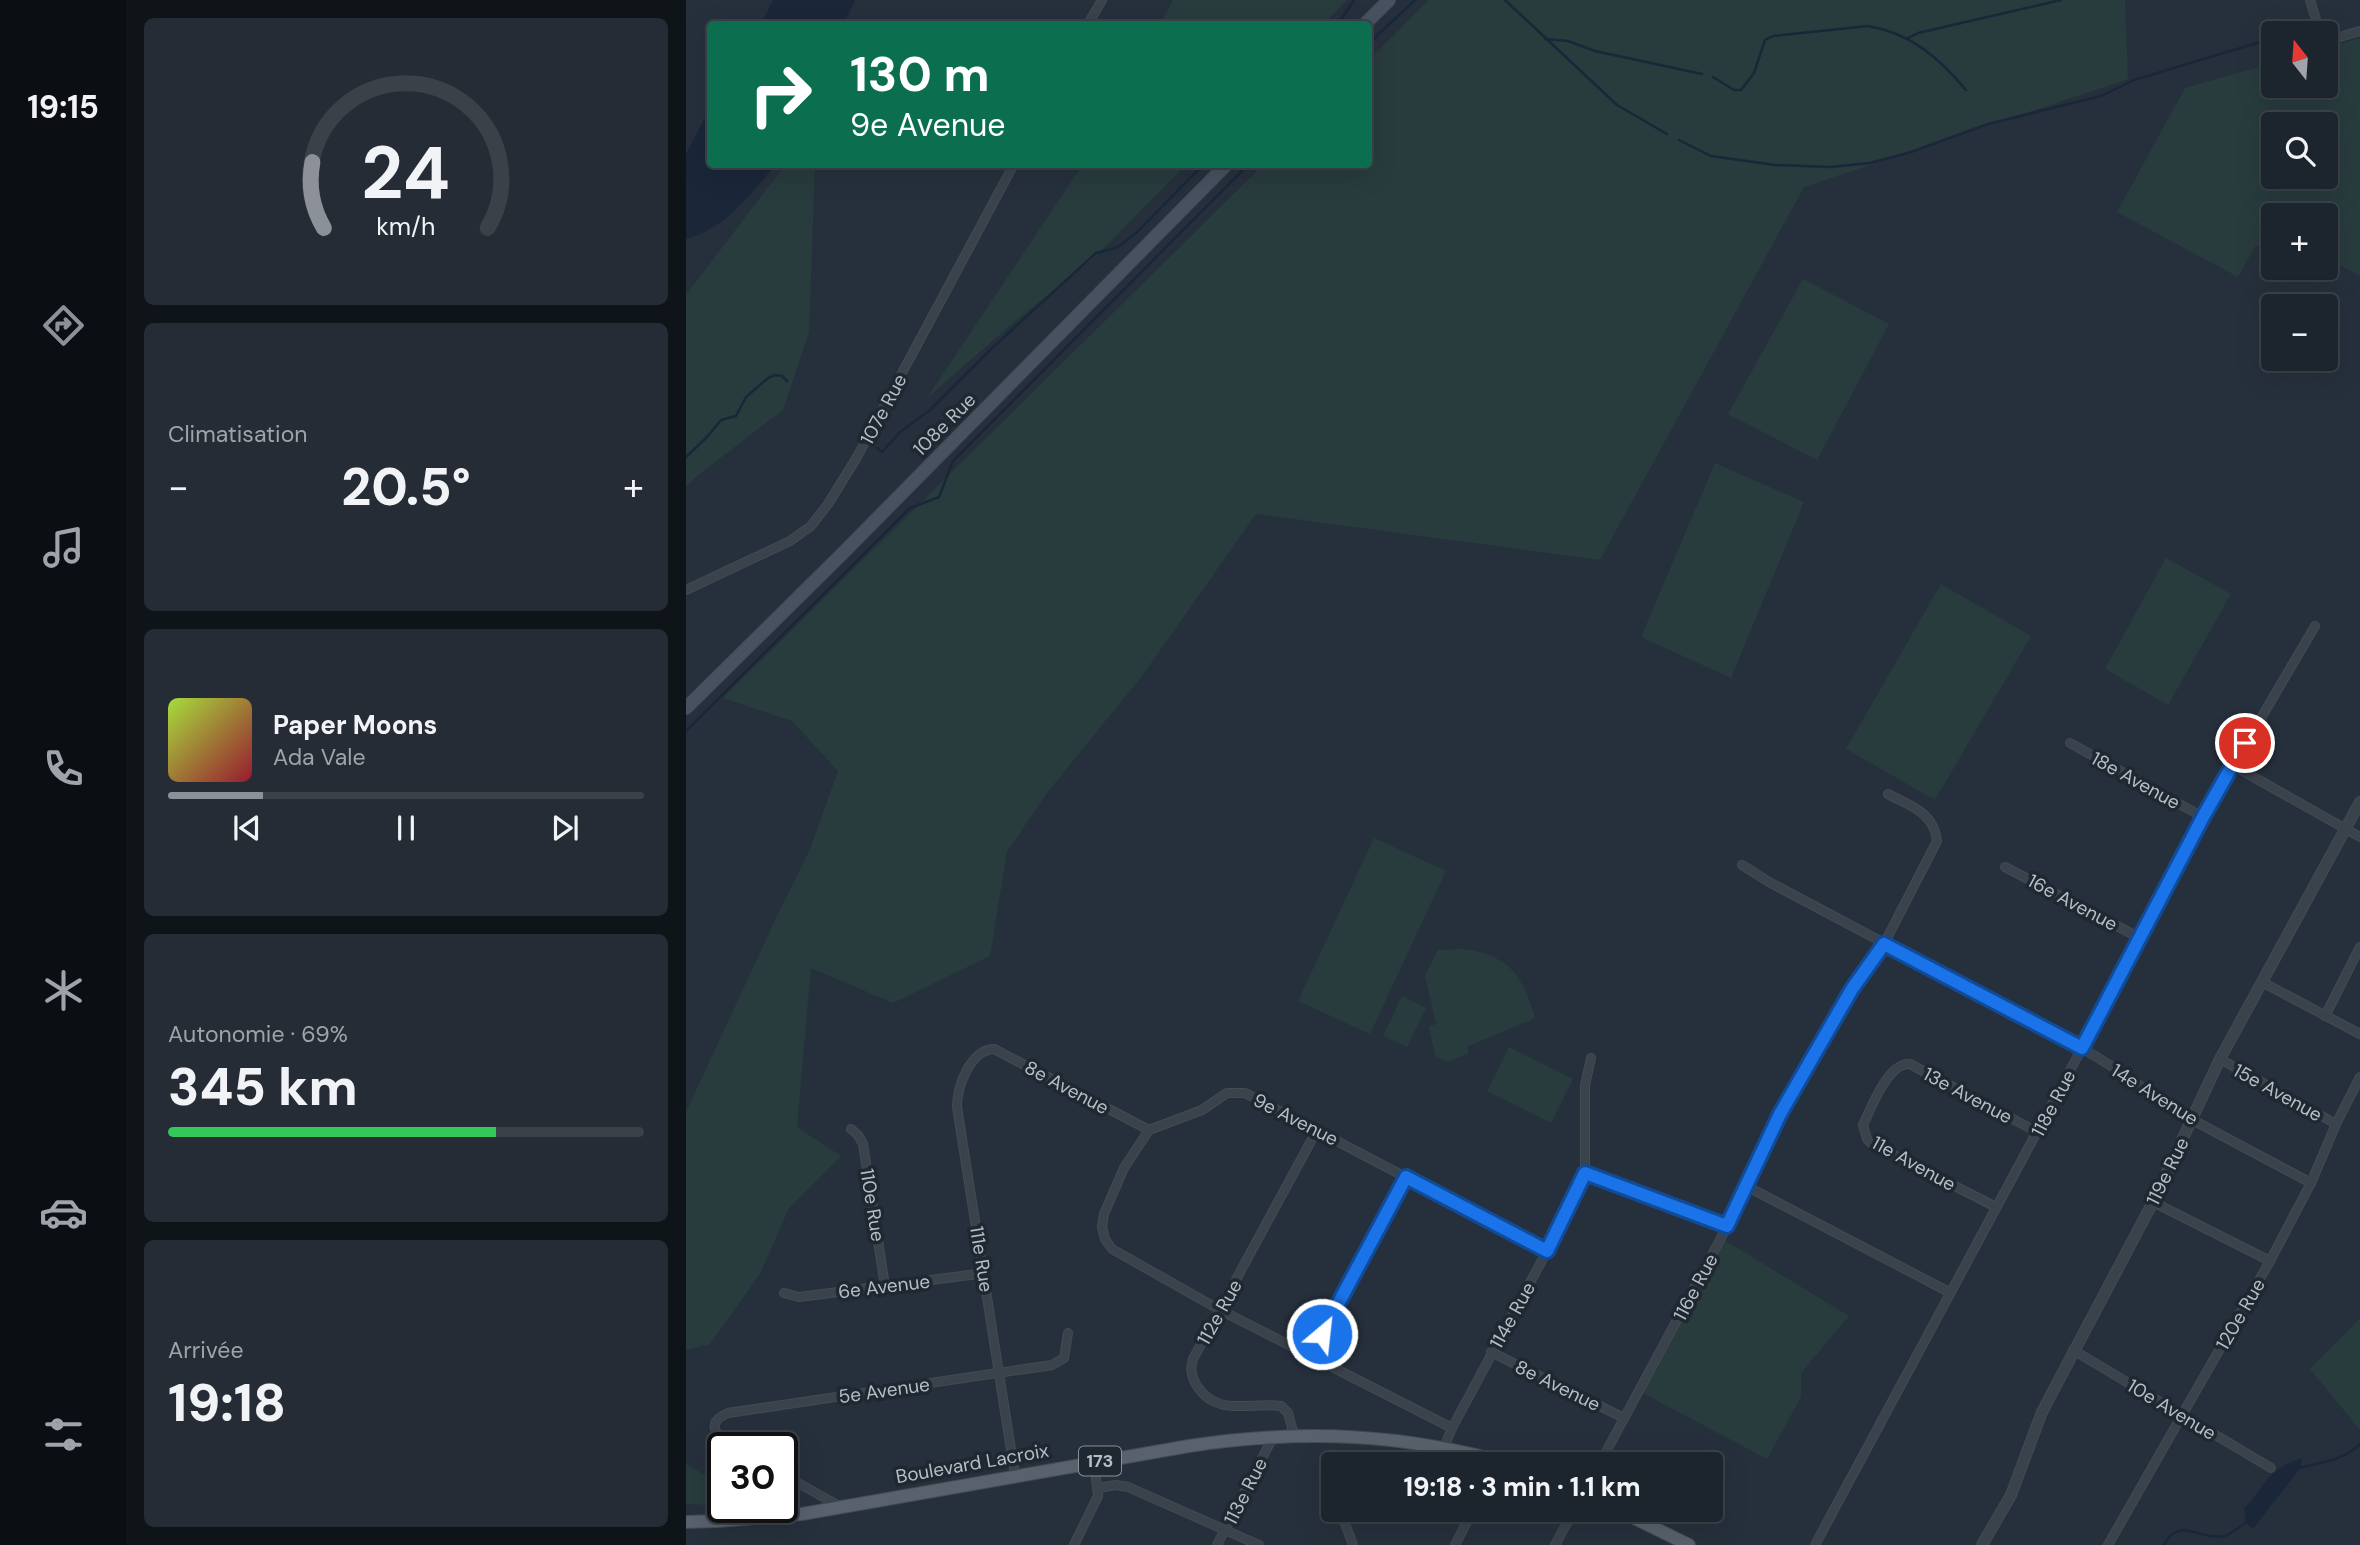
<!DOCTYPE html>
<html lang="fr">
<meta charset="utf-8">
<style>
:root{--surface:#1c242d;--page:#252c35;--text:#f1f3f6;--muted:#a0a4aa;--line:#3a4149;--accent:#8c9099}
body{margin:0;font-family:"DM Sans",sans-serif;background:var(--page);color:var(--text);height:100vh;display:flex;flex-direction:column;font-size:26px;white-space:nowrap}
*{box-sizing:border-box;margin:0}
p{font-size:23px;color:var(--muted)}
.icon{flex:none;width:38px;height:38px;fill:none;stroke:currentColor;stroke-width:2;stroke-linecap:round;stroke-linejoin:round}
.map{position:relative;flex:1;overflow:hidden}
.panel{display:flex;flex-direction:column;gap:18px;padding:18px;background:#0f1419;width:560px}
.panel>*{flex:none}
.top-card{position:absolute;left:21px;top:21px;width:665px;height:147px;border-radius:7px;box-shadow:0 7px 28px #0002,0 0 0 2px var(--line);background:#0b6e4f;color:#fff;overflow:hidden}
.needle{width:46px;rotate:343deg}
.controls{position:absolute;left:1575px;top:21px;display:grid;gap:14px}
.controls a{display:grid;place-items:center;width:77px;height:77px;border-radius:7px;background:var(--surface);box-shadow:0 7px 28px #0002,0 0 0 2px var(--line);font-size:35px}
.speed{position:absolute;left:21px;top:1432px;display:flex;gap:14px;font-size:35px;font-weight:700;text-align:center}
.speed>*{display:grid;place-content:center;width:91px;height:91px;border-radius:50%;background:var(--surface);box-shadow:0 7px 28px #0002,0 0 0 2px var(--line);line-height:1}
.speed .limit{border:4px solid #111;border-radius:10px;background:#fff;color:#111}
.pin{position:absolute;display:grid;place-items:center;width:60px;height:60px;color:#fff;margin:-30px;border:4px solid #fff;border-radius:50%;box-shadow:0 2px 7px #0007}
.me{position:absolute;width:77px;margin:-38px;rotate:28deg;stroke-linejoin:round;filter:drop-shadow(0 0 5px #0008)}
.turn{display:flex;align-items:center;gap:24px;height:147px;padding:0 28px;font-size:32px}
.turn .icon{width:91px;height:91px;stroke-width:2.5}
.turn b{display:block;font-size:49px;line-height:60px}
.big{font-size:52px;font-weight:800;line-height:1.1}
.panel .tile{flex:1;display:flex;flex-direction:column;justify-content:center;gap:10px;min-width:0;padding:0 24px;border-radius:10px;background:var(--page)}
.panel .dial{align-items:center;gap:0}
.dial svg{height:182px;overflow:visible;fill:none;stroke:var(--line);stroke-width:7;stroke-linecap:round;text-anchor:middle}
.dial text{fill:var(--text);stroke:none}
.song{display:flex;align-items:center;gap:21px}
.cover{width:84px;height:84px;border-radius:10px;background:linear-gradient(135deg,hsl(80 70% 55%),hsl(350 70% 35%))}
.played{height:7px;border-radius:4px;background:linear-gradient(90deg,var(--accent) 20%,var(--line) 20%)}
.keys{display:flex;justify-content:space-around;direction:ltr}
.heat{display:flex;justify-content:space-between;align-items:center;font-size:38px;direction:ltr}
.charge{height:10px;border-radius:5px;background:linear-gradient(90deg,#34c759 69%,var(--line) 0)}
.trip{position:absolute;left:635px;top:1452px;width:402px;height:70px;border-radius:7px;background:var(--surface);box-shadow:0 7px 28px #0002,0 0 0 2px var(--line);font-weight:800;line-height:70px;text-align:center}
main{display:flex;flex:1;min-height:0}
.tabs{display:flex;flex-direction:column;width:126px;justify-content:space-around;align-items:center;background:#0b0e12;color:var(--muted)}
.tabs .icon{width:49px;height:49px}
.tabs .on{color:var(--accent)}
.tabs b{font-size:32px;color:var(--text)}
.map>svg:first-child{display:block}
</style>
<main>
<nav class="tabs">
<b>19:15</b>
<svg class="icon on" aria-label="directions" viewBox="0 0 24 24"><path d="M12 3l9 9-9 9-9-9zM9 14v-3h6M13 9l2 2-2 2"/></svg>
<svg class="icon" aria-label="music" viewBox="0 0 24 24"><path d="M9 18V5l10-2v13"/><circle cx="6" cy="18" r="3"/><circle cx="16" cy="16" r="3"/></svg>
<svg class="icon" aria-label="phone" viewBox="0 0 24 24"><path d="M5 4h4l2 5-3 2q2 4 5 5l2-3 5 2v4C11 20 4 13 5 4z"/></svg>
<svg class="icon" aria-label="climate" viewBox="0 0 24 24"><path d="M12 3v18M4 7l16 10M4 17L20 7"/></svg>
<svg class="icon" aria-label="car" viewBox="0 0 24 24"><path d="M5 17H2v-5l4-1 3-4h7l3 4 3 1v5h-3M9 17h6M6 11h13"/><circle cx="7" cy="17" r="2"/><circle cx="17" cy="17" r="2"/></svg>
<svg class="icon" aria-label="filters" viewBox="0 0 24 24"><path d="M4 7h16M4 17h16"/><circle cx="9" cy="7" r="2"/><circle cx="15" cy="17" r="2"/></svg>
</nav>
<section class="panel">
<div class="tile dial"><svg viewBox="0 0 100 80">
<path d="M14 69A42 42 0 1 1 86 69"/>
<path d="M14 69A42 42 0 0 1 9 40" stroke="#8c9099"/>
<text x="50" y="56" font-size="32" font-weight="700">24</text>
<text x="50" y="72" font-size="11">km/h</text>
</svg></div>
<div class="tile"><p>Climatisation</p>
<div class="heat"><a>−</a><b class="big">20.5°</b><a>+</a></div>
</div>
<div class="tile">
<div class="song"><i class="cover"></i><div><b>Paper Moons</b><p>Ada Vale</p></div></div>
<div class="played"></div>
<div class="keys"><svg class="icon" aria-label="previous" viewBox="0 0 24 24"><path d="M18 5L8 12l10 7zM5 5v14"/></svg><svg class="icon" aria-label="pause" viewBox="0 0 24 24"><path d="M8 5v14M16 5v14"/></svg><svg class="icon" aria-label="next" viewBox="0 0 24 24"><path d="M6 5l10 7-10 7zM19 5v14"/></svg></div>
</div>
<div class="tile"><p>Autonomie · 69%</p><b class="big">345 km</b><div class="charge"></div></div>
<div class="tile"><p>Arrivée</p><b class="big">19:18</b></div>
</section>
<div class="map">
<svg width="1674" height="1545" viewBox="0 0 1674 1545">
<rect width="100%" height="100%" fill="#26303c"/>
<g fill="#283b3d" fill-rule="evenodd">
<path d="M487,0H661L637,24H474Z"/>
<path d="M743,0H1439L1442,79L1118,187L914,560L570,514L456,676L361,793L321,852L304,956L207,1003L125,968L111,1127L155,1156L103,1208L74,1274L24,1344L0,1350V1112L91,916L124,849L152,771L106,721L37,698L577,165L682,164L683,60Z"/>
<path d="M1674,38V276L1640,258V215H1587V254L1570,245L1552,277L1431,212L1499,88L1587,63V86H1640V48ZM1587,124H1640V177H1587Z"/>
<path d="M397,164L500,165L409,257L327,323L241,398Z"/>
<path d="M99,165H129L123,332L97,410L11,476L0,487V295Z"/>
<path d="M1117,279L1203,324L1131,460L1042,414Z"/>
<path d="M1029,463L1118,502L1045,678L955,637Z"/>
<path d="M1480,558L1545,594L1482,705L1419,669Z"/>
<path d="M1255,584L1345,636L1249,800L1160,749Z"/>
<path d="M688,838L760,871L684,1034L612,1001Z"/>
<path d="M772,949C820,952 837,974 849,1018L781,1047L783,1053L762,1062L749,1056L743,1026L750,1024L739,976L752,950Z"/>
<path d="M716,996L740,1008L721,1047L697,1036Z"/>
<path d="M823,1047L887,1079L865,1123L801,1091Z"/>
<path d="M1035,1238L1163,1316L1115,1373V1397L1081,1459L953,1391Z"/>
<path d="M1674,1318V1430L1624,1369Z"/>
<path d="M0,1464L37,1486L23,1505L0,1504Z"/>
</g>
<g fill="#1a2739">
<path d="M87,0H169L158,24H75Z"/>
<path d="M24,108V164L89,165C66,194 37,230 0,239V154Z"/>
<path d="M1616,1458L1615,1467L1567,1529L1560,1523L1558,1508C1571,1496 1574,1487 1585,1475C1592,1467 1605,1462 1616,1458Z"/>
</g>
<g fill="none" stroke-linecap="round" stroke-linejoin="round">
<g stroke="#1a2739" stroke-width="2.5">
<path d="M819,0L931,105L981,134"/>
<path d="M652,24L668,0"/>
<path d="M1222,38L1232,33L1375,0"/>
<path d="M859,39L882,41L909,51L1016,74"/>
<path d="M682,44L729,0"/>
<path d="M1027,77L1048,90H1055L1068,73L1079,40L1087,36L1182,26C1225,33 1253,58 1280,90"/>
<path d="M993,140L1025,156L1089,165L1145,167L1184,163L1225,152L1302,124L1415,96L1448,80L1581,40"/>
<path d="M191,448L196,452L214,432L244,410L305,349L410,253L432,247L451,232L518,164"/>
<path d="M0,457L21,437L35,420L50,416L60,397L82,378L89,375L96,376L101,381"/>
<path d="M0,731L224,508L253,497L267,461L563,164"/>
<path d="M1613,1468C1635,1462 1657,1461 1674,1444"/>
<path d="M1478,1545C1493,1515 1514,1541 1538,1536C1546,1534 1555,1526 1561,1521"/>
</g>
<defs>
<g id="minor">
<path d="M1624,0L1634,33"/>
<path d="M402,24L416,0"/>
<path d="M1640,41L1674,31"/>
<path d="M0,590L104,541L125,526L142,504L171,457L328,164"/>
<path d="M1384,743L1517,817"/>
<path d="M1546,765L1674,837"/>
<path d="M1056,865L1083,882L1396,1048L1435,1072L1486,1109L1625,1183"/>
<path d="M1319,867L1454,938"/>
<path d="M1576,982L1674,1034"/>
<path d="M1639,1016L1674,947"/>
<path d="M1534,1059L1650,1124"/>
<path d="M165,1129L172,1135L177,1144L199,1286"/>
<path d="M899,1173L1041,1226"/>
<path d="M1060,1186L1263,1292"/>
<path d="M1467,1202L1584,1261"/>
<path d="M1310,1207L1186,1144L1181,1139L1177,1125C1185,1108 1202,1062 1224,1064L1351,1132"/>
<path d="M98,1293L113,1297L299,1273"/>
<path d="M1387,1350L1585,1468"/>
<path d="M805,1352L938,1418"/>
<path d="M624,1357L720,1177"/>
<path d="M766,1428L534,1310L426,1249L419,1239L416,1227L418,1214L438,1168L463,1130L516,1110L541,1093H559L861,1251"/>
<path d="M608,1435L602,1413L595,1406C563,1402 531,1417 511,1386C505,1376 504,1369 507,1359L631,1130"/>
<path d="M49,1447C33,1438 16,1424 42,1413L366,1365L378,1358L382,1333"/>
<path d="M758,1448L766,1428L861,1251L899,1173V1085L905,1058"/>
<path d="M913,1465L1035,1238L1094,1114L1166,989L1198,944L1251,841C1248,812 1224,806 1202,794"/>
<path d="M96,1474L153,1506"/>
<path d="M329,1475L271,1107C271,1087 284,1050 308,1049L463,1130"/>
<path d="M413,1488L429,1485L442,1487L573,1545"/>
<path d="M654,1510L667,1545"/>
<path d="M388,1545L412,1496L408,1461"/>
<path d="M531,1545L587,1437"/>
<path d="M769,1545L787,1510"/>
<path d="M869,1545L888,1510"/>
<path d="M1129,1545L1396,1048L1517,817L1629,626"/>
<path d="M1422,1545L1584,1261L1625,1183L1650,1124L1674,1077"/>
</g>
<path id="tertiary" d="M1296,1545L1325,1495L1356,1412L1467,1202L1534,1059L1674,802"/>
<g id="secondary">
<path d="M679,24L703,0"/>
<path d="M0,708L156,554L541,164"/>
</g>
<g id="primary">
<path d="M932,1510L1003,1545"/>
<path d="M0,1522L32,1521L116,1514L503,1446C615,1429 718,1433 828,1465"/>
</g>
</defs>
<use href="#minor" stroke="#434b55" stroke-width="10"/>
<use href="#tertiary" stroke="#434b55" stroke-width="12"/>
<use href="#secondary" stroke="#434b55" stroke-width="14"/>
<use href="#primary" stroke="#434b55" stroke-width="14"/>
<use href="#minor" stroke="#3a424c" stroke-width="8"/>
<use href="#tertiary" stroke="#3a424c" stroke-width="10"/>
<use href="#secondary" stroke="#48515f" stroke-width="12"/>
<use href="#primary" stroke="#58616c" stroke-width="12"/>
</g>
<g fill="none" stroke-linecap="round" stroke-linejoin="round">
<defs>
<path id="route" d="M636,1334L720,1177L861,1251L899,1173L1041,1226L1094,1114L1166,989L1198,944L1396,1048L1517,817L1559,743"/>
</defs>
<use href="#route" stroke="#114b97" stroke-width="18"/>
<use href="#route" stroke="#1a73e8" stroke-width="12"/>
</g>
<g text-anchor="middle" stroke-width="7" stroke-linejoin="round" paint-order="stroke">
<rect fill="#1f2731" stroke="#89909a" stroke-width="2" x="393" y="1446.5" width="42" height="29" rx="5"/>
<g font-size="18" font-weight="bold" fill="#b6bdc7">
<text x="414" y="1467">173</text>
</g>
<g font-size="19" fill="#b6bdc7" stroke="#1f2731">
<text transform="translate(197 409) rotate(-62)" y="7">107e Rue</text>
<text transform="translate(258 424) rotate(-45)" y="7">108e Rue</text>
<text transform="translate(1450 780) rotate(29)" y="7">18e Avenue</text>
<text transform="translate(1387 902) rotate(28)" y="7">16e Avenue</text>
<text transform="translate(381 1087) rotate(28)" y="7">8e Avenue</text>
<text transform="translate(1592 1092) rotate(29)" y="7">15e Avenue</text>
<text transform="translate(1469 1094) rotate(32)" y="7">14e Avenue</text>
<text transform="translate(1282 1095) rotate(28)" y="7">13e Avenue</text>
<text transform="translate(1367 1103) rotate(-62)" y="7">118e Rue</text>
<text transform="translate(610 1119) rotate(27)" y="7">9e Avenue</text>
<text transform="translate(1228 1163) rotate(29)" y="7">11e Avenue</text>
<text transform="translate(1481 1171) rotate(-64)" y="7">119e Rue</text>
<text transform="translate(187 1205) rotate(81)" y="7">110e Rue</text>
<text transform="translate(296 1259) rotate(81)" y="7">111e Rue</text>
<text transform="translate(198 1286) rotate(-7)" y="7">6e Avenue</text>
<text transform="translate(1009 1287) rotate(-62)" y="7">116e Rue</text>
<text transform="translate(533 1312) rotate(-61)" y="7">112e Rue</text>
<text transform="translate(1554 1314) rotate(-60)" y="7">120e Rue</text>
<text transform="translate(826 1315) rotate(-61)" y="7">114e Rue</text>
<text transform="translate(872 1385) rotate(26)" y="7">8e Avenue</text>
<text transform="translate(198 1390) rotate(-8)" y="7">5e Avenue</text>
<text transform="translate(1486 1409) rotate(31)" y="7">10e Avenue</text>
<text transform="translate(286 1463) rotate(-10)" y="7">Boulevard Lacroix</text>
<text transform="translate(559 1491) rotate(-63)" y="7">113e Rue</text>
</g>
</g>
</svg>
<div class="controls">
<a><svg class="needle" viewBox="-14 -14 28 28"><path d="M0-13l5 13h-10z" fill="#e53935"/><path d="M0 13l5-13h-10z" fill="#a0a4aa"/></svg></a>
<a><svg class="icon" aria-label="search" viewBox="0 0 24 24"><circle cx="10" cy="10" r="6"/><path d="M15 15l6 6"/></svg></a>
<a>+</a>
<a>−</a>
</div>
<div class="speed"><div class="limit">30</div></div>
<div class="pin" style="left:1559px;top:743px;background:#d93025"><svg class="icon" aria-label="arrive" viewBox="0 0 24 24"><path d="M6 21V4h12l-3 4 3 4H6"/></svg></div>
<svg class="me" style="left:636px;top:1334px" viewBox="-20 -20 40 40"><circle r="17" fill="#1a73e8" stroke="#fff" stroke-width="3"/><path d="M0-11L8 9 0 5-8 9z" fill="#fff"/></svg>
<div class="trip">19:18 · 3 min · 1.1 km</div>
<div class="top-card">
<div class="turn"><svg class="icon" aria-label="right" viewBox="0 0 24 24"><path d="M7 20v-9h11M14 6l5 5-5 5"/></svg><div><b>130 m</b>9e Avenue</div></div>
</div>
</div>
</main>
